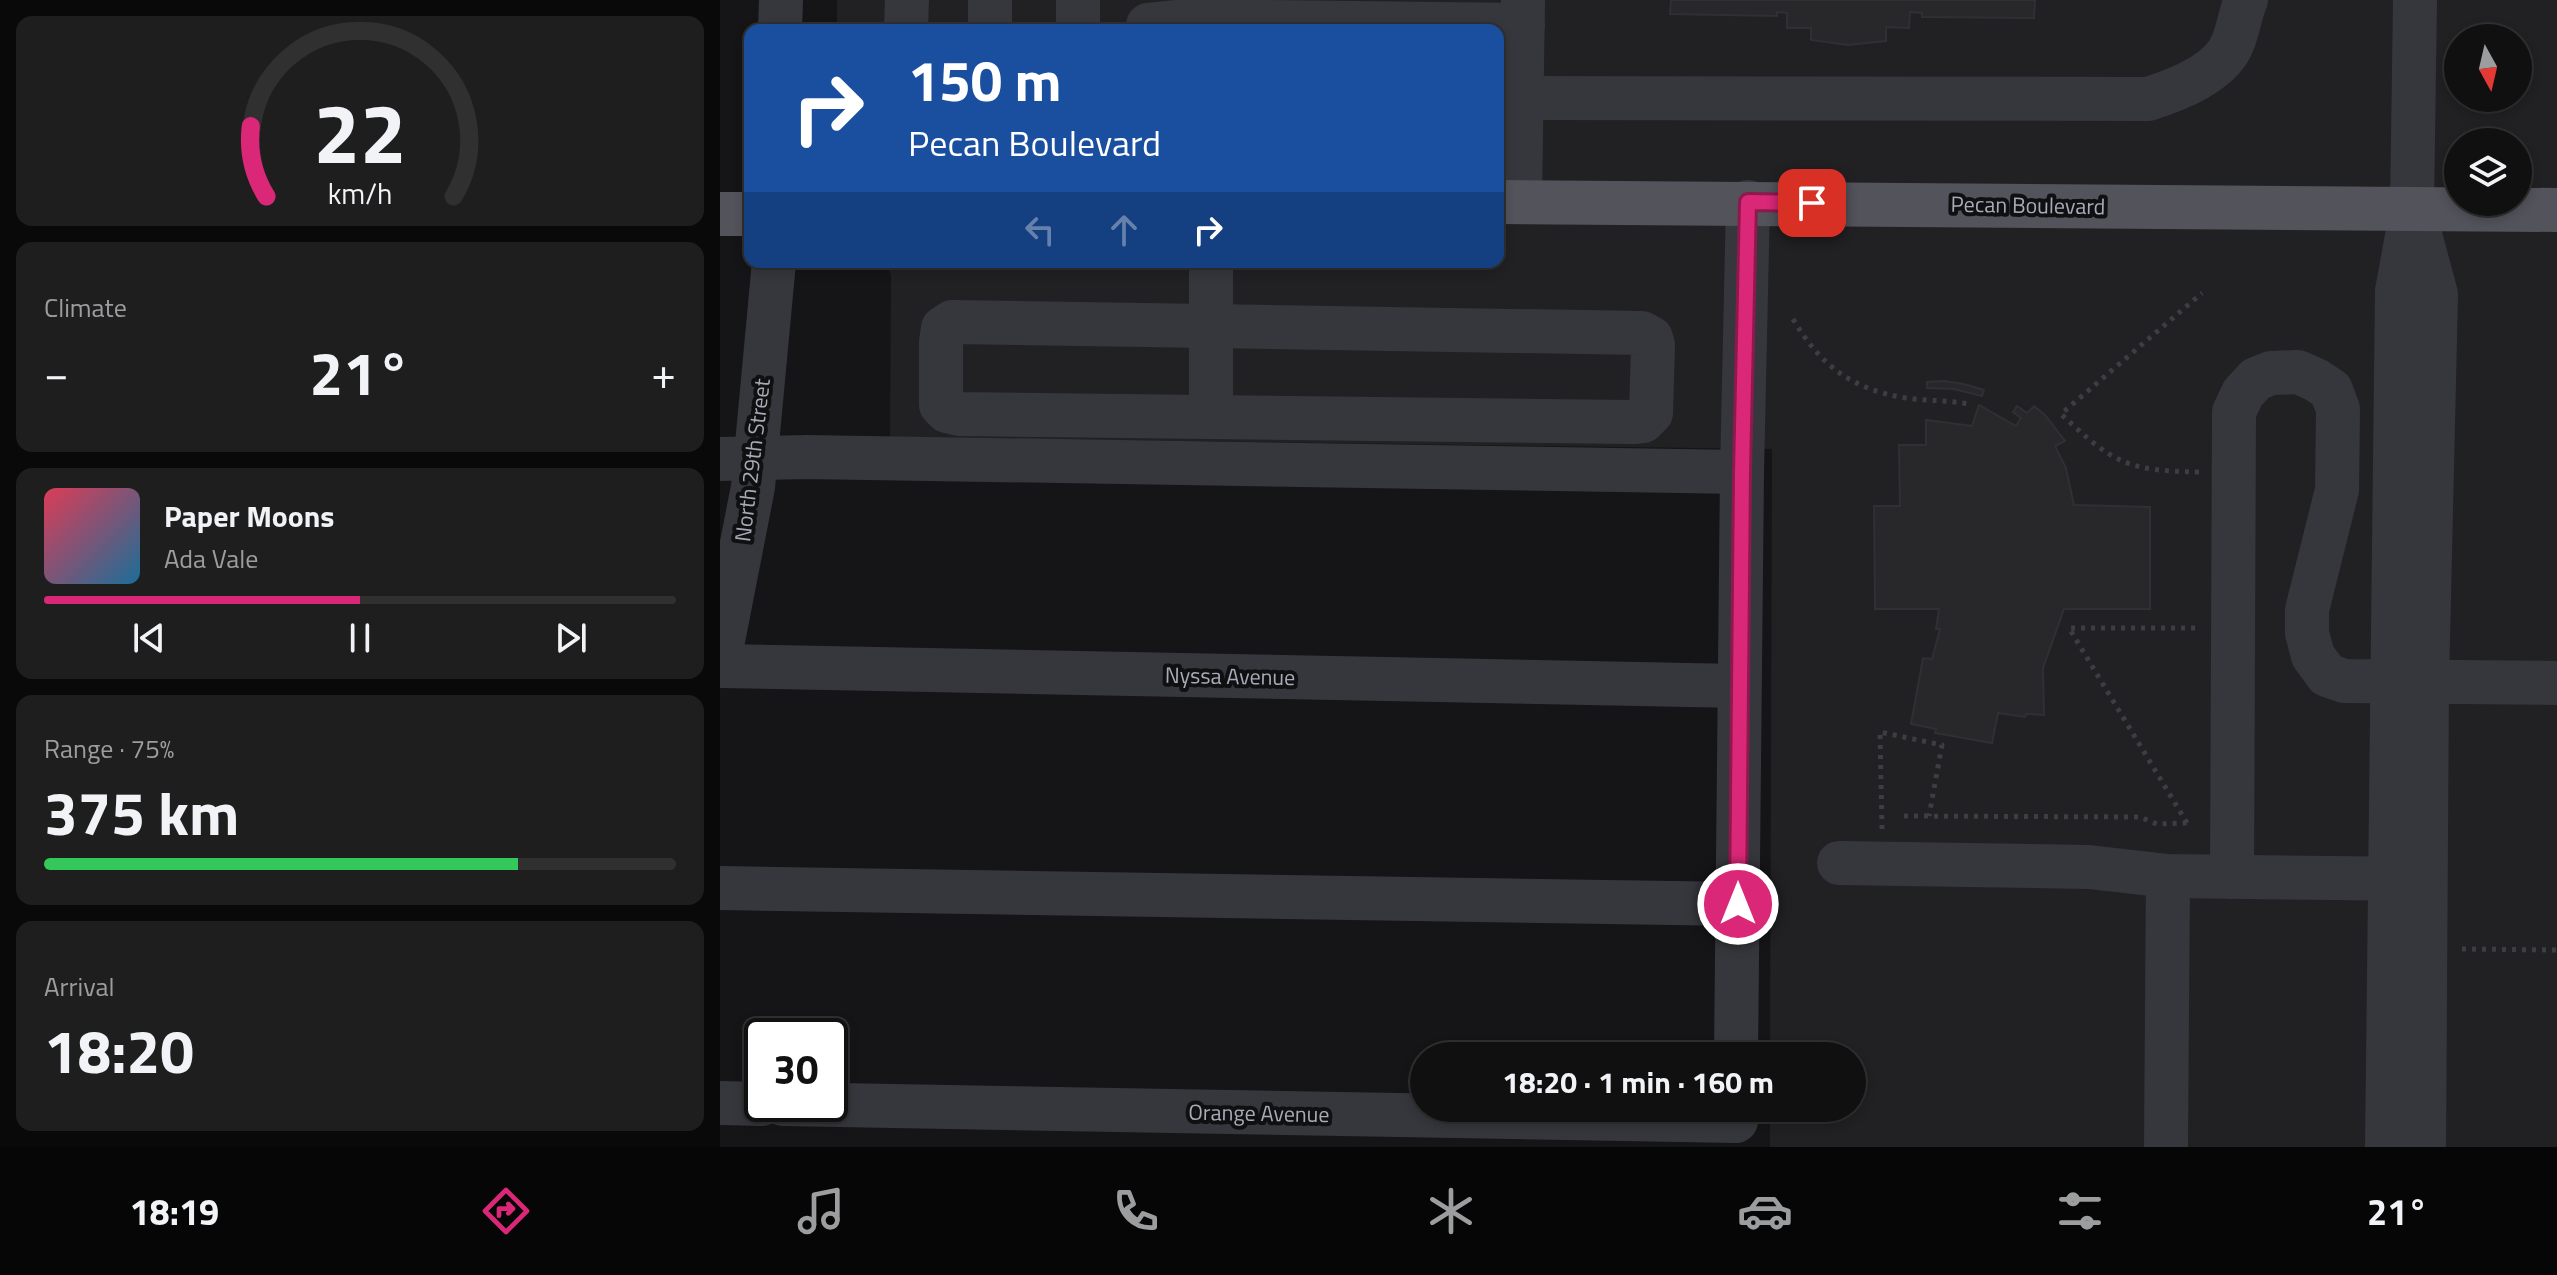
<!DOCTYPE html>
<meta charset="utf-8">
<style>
:root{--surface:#101011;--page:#1e1e1f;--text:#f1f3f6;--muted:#9c9d9f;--line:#303031;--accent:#db2777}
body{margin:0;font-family:"Titillium Web",sans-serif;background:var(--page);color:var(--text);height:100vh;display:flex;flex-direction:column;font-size:30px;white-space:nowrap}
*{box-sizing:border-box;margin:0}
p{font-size:26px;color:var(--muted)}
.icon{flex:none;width:44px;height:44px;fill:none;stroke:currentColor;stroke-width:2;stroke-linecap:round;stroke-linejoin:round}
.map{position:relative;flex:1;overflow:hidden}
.details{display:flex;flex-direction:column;gap:16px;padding:16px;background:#090909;width:720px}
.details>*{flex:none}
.top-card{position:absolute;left:24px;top:24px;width:760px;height:244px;border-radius:16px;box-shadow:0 4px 12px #0003,0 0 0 2px var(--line);background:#1a4fa0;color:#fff;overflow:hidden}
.needle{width:52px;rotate:172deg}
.fabs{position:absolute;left:1724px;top:24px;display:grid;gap:16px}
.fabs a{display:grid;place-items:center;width:88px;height:88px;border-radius:50%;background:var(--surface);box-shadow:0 4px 12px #0003,0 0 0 2px var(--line);font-size:40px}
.speed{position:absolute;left:24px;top:1018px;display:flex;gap:16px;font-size:40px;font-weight:700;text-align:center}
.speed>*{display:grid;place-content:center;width:104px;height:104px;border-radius:50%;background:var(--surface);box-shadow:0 4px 12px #0003,0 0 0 2px var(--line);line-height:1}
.speed .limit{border:4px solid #111;border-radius:12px;background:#fff;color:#111}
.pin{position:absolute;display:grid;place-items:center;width:68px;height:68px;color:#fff;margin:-34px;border-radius:16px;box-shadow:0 4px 12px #0006}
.me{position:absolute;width:88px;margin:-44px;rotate:0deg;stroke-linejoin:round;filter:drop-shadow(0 0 6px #0008)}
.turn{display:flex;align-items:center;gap:28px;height:168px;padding:0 32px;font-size:36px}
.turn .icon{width:104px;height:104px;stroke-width:2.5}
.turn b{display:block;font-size:56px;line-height:68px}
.lanes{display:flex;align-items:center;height:76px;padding:0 32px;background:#0003;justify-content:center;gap:40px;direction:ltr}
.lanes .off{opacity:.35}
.big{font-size:60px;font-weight:700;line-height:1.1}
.details .card{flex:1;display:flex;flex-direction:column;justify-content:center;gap:12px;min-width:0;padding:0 28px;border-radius:16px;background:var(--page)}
.details .dial{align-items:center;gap:0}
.dial svg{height:208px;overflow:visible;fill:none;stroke:var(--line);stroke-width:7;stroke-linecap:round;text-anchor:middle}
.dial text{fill:var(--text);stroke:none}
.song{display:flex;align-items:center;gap:24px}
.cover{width:96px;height:96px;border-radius:12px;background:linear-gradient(135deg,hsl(350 70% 55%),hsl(200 70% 35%))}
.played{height:8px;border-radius:4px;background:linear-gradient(90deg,var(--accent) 50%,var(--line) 50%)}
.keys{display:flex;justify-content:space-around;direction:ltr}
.heat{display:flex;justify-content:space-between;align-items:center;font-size:44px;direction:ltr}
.charge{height:12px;border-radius:6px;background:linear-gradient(90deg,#34c759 75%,var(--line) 0)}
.trip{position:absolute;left:690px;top:1042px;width:456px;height:80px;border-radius:40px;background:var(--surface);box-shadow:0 4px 12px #0003,0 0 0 2px var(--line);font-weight:700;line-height:80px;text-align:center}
.tabs{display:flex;height:128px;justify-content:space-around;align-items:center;background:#060607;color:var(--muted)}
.tabs .icon{width:56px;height:56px}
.tabs .selected{color:var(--accent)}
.tabs b{font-size:36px;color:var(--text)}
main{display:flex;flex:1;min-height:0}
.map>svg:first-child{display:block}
</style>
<main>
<section class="details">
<div class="card dial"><svg viewBox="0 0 100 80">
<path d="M14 69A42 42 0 1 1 86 69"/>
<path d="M14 69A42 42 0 0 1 8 42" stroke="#db2777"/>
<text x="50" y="56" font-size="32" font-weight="700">22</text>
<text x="50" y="72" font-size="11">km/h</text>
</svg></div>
<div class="card"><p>Climate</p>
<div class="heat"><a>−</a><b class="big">21°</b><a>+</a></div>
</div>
<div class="card">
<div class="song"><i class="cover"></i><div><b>Paper Moons</b><p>Ada Vale</p></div></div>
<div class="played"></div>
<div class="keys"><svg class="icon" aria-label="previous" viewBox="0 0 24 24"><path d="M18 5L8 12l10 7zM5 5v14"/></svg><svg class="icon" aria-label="pause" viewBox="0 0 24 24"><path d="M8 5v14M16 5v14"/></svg><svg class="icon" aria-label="next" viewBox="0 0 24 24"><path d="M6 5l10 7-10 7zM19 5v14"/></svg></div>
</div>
<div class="card"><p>Range · 75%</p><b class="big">375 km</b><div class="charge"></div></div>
<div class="card"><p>Arrival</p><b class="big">18:20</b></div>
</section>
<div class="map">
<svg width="1837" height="1147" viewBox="0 0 1837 1147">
<rect width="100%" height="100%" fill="#151517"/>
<path fill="#212124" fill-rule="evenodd" d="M117,0H1837V1147H1050V1108H1132V1056H1050L1052,449L170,437L171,275L166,262H778V30H117ZM1738,38H1798V98H1738ZM1738,142H1798V202H1738Z"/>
<g fill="#28282b" stroke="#302f33" stroke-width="2">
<path d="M951,0H1315L1314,18L1202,17V13L1190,12L1189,28L1166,27V41L1128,45L1091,40V28H1067V13L1057,12V16L950,14Z"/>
<path d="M1224,381L1244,384L1264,390L1262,396L1234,389L1207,388V382Z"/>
<path d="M1259,405L1296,426L1301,418L1293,412L1297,406L1307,413L1314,406L1325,415L1345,441L1335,446L1346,468L1354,505L1430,507V609H1344L1323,668L1324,715L1306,714L1305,717L1278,713L1272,743L1215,733L1216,729L1191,724L1203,658L1212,659L1220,629H1216L1219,609H1155L1154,506H1180L1179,445H1206V420L1252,426Z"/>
</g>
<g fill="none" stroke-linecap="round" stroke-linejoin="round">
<g stroke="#3c3e43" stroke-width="5" stroke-dasharray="4 6" stroke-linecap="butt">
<path d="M1073,319C1101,366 1131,389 1186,398C1206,401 1227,400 1248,404"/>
<path d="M1479,472C1407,471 1393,463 1341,414L1482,293"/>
<path d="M1184,816L1420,817L1437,824L1467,823"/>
<path d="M1467,823L1349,628H1477"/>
<path d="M1162,829L1160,732L1222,745L1209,816"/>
<path d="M1742,949L1837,950"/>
</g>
<g stroke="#36373c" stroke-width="44">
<path d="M428,25L466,21L803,25"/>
<path d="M60,30L61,0"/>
<path d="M186,30L187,0"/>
<path d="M270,30V0"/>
<path d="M358,30V0"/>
<path d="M778,98L1428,99C1456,90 1502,73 1513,42C1519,28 1520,13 1526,0"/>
<path d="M800,201L803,0"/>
<path d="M1696,220L1716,294L1707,683L1704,1147"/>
<path d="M491,262V416"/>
<path d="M232,322L922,333L931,338L933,345L931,413L923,421L913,422L240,414L227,411L221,405V342L223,328Z"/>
<path d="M0,459L87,457L1022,472"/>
<path d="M0,656L33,487L54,262"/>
<path d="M0,666L1019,686"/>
<path d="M1119,863L1369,867L1448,876L1699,879"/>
<path d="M1512,877L1514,412L1523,393L1536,379L1551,373L1578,372L1596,380L1611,390L1618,409L1617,490L1587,610V633L1593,656L1607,675L1624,681L1837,683"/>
<path d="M0,888L1018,904"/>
<path d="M1016,1056L1022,472L1028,202"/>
<path d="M0,1103L42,1104"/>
<path d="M63,1104L1016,1121"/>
<path d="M1446,1147L1448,876"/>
<path d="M1667,1147L1677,291L1692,209L1695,0"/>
</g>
<g stroke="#52535b" stroke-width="44">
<path d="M778,202L1837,210"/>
<path d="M0,214H30"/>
</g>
</g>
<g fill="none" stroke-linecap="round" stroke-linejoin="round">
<defs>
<path id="route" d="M1018,904L1022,472L1028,202L1092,203"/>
</defs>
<use href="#route" stroke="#8e194d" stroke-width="20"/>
<use href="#route" stroke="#db2777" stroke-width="14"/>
</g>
<g text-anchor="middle" stroke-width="8" stroke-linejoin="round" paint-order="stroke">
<g font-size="22" fill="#a7abb7" stroke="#101012">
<text transform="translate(1308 205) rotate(1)" y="8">Pecan Boulevard</text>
<text transform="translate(32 460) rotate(-83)" y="8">North 29th Street</text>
<text transform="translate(510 676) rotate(1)" y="8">Nyssa Avenue</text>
<text transform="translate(539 1113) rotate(1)" y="8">Orange Avenue</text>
</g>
</g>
</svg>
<div class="fabs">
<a><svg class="needle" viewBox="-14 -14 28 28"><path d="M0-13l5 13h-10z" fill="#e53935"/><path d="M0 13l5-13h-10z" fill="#9c9d9f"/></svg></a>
<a><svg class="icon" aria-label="layers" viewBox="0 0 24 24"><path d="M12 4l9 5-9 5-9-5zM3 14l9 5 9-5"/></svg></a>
</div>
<div class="speed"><div class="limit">30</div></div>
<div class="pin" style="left:1092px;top:203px;background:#d93025"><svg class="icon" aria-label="arrive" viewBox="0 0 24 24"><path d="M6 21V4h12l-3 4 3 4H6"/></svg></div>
<svg class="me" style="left:1018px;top:904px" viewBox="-20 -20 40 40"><circle r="17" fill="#db2777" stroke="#fff" stroke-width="3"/><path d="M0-11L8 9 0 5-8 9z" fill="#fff"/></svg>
<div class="trip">18:20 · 1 min · 160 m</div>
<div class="top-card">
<div class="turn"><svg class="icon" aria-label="right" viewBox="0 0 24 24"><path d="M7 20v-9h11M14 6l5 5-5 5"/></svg><div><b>150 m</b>Pecan Boulevard</div></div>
<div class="lanes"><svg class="icon off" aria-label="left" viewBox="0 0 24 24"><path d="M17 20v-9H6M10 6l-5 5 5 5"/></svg><svg class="icon off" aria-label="ahead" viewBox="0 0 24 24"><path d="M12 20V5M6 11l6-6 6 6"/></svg><svg class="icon" aria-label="right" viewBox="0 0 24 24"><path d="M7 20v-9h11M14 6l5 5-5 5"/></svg></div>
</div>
</div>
</main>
<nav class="tabs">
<b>18:19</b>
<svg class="icon selected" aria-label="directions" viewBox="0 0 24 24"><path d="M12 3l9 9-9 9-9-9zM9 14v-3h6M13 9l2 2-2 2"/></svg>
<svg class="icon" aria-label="music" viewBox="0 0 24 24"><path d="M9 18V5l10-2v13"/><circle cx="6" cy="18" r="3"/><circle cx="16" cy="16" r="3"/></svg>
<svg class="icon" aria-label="phone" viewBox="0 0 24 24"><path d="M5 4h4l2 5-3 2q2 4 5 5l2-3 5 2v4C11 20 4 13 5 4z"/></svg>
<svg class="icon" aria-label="climate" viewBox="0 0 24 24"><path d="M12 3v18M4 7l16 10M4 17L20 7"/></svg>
<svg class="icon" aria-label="car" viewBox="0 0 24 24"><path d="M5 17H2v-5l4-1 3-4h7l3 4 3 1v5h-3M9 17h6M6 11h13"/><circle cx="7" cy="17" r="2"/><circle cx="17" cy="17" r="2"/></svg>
<svg class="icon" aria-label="filters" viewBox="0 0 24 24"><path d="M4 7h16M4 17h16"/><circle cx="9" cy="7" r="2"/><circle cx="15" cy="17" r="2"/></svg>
<b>21°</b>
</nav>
